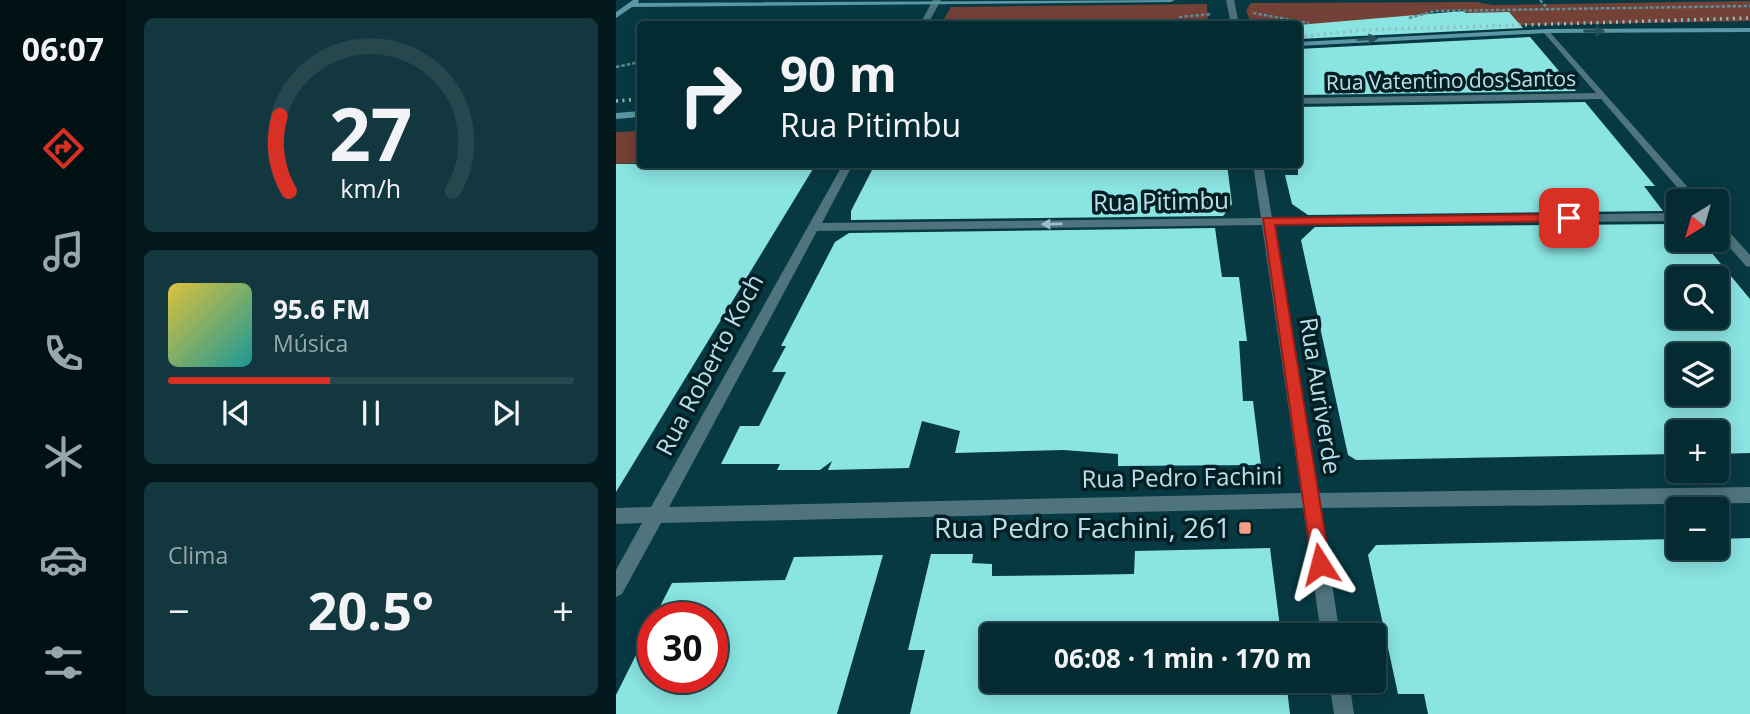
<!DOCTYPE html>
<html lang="pt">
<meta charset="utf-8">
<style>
:root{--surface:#052b32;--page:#13373e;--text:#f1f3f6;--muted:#97a7ac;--line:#26474d;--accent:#d93025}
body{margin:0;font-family:"Open Sans",sans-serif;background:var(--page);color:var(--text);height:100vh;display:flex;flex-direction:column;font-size:26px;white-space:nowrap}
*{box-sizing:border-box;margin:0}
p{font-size:23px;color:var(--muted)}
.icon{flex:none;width:38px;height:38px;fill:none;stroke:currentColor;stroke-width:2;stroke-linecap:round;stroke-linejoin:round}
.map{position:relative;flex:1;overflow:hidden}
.sheet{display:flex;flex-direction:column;gap:18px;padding:18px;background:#03181c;width:490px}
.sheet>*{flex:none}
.top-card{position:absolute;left:21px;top:21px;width:665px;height:147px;border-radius:7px;box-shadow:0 4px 18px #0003,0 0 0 2px var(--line);background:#052b32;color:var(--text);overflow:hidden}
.needle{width:46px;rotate:217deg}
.controls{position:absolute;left:1050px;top:189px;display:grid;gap:14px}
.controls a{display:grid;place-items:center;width:63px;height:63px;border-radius:7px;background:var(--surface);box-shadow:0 4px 18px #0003,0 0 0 2px var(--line);font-size:35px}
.speed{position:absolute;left:21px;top:602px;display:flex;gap:14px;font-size:35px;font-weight:700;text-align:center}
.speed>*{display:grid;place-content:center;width:91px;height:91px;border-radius:50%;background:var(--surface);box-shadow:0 4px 18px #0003,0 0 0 2px var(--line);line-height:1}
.speed .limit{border:10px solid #d22;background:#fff;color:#111}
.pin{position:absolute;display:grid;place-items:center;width:60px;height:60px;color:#fff;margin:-30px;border-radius:14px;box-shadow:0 4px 10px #0006}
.me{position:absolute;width:77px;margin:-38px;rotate:351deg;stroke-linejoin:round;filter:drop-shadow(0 0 5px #0008)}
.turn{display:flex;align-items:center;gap:24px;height:147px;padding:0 28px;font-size:32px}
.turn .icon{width:91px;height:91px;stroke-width:2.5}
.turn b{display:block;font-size:49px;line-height:60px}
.big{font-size:52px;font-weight:700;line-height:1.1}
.sheet .tile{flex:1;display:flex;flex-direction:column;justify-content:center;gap:10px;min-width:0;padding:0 24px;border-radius:10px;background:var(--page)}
.sheet .dial{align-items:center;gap:0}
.dial svg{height:182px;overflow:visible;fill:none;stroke:var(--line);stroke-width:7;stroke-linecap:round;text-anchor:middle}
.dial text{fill:var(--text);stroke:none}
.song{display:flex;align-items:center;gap:21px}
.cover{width:84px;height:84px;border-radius:10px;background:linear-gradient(135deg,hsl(50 70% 55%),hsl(180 70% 35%))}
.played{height:7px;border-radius:4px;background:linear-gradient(90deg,var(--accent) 40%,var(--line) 40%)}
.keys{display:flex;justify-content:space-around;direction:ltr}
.heat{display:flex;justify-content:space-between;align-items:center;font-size:38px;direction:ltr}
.trip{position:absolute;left:364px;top:623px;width:406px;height:70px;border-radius:7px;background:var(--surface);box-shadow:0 4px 18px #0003,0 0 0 2px var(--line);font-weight:700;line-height:70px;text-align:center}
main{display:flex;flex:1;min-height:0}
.menu{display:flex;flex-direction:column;width:126px;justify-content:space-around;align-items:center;background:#021114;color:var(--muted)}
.menu .icon{width:49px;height:49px}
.menu .current{color:var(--accent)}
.menu b{font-size:32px;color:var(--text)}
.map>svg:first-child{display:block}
</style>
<main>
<nav class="menu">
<b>06:07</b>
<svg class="icon current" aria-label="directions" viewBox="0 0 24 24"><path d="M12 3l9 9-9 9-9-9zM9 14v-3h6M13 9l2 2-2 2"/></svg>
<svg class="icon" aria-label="music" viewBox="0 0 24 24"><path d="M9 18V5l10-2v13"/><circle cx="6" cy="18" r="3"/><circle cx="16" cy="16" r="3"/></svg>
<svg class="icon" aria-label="phone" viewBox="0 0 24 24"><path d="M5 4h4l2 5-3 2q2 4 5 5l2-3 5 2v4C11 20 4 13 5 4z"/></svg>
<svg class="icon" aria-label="climate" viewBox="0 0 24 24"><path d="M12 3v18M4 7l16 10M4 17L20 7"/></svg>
<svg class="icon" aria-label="car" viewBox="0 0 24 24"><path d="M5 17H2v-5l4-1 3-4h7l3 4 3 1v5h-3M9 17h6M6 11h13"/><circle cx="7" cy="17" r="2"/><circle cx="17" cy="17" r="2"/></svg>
<svg class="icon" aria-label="filters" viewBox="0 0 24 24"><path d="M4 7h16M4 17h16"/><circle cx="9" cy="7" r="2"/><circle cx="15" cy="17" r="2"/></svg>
</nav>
<section class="sheet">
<div class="tile dial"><svg viewBox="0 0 100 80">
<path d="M14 69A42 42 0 1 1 86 69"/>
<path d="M14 69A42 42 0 0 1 10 36" stroke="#d93025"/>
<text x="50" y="56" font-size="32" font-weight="700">27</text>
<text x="50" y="72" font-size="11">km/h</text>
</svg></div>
<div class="tile">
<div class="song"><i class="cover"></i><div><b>95.6 FM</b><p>Música</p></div></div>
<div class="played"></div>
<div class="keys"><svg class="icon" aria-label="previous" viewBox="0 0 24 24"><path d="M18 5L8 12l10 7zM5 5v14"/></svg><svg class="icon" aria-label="pause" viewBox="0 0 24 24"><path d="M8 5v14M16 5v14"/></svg><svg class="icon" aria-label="next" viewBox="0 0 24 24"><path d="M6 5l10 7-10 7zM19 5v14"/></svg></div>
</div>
<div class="tile"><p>Clima</p>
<div class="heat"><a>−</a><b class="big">20.5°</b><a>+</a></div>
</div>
</section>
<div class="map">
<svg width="1134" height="714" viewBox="0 0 1134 714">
<rect width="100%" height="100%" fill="#073943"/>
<g fill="#744136">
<path d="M1134,1V21L864,26L848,10L812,11L825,28L683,39L682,24H635L630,10L635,3L861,2L876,5Z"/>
<path d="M591,4L592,24H325L335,7Z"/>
<path d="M24,131V163L0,164V132Z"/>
</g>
<g fill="#8ae4e2" fill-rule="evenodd">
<path d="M847,11L850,13L893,12L907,28L682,39V25Z"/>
<path d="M914,37L960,91L682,95V49Z"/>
<path d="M969,102L1039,186H1028L1047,211L692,215L676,204L669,175H682V107Z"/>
<path d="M0,164H200L0,492Z"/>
<path d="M611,164L616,204L607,216L235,220V211L258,166Z"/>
<path d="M1058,224L1062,229V240H1085L1134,299V453L1101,454V432H1062V454L740,460L732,455L685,240L699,227ZM1062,278H1101V317H1062ZM1062,355H1101V394H1062Z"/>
<path d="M599,228L606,277H623L631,341H623L627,401H637L645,465L502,466V454L447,450L339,453L344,431L306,421L293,468L212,470L216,461L204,470H161L164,464H105L124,426H143L170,372H156L170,346H165L219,242L233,233Z"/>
<path d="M1134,538V714H812L808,694H782L752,555L760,545L1062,539V548H1101V539Z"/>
<path d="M654,548L665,635H376V681H670L674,714H294L309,650H292L315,554H357L356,563L376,564V576L461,575L518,574L519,551Z"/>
<path d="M267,555L221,714H0V695L37,621V677H96V618H38L56,583L169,580L178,557Z"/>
</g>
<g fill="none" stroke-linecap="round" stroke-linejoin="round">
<g stroke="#608c96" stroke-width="2.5" stroke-dasharray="3.5 2" stroke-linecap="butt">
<path d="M924,0L933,10"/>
<path d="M637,13L693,23"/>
<path d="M563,17L596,14"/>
<path d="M793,18L819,11L1134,6"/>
<path d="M534,24L551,20"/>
<path d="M0,67L24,62"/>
</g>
<g fill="#4f747d" fill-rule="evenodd">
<path d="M317,0H325L312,24H304Z"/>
<path d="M610,0H618L623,24H615Z"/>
<path d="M931,29L1084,201H1073L985,99L682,104V98L980,93L928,33L927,31Z"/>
<path d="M227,164H237L206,223L645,218L637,164H647L656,218L1062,213V221L657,225L701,493L1134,487V503L704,508L724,635H705L687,508L45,523L6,594L0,597V570L26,523L0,524V508L35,507ZM646,225L685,493L53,507L201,231Z"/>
<path d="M1101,222L1105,223L1134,255V267L1130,266L1101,233Z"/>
<path d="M713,681H733L738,714H718Z"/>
</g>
<g fill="#5a98a6" fill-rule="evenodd">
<path d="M17,0H23L22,3L559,0L555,2L16,7L0,18V12Z"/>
<path d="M1134,28V32L931,33L682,46V42L931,29Z"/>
<path d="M24,111V117L0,119V113Z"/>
</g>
<g stroke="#93bcc6" stroke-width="3.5" stroke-dasharray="2 4.5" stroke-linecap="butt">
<path d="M682,37L744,30L1134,18"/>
<path d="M0,101L24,99"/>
</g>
</g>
<defs><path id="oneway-solid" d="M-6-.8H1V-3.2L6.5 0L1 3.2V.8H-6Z" transform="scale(1.75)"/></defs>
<g fill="#264f58">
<use href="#oneway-solid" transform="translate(978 31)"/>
<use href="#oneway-solid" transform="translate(751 39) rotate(-3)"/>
</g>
<use fill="#99c0c9" href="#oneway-solid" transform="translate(436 224) rotate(179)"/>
<path fill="#d93025" stroke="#8d1f18" stroke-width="2" d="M953,214L957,215V221L659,225L714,564L711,571L704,574L697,571L647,218Z"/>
<rect fill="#f49e8a" stroke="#031f24" stroke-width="2.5" x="622" y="521" width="14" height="14" rx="3.5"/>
<g text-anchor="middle" stroke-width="7" stroke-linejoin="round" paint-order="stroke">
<g font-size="21" fill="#b9e0ea" stroke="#031f24">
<text transform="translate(835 81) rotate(-1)" y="7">Rua Vatentino dos Santos</text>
</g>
<g font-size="24" fill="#b9e0ea" stroke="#031f24">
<text transform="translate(545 202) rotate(-1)" y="8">Rua Pitimbu</text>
<text transform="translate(94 365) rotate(-62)" y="8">Rua Roberto Koch</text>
<text transform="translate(704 396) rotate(81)" y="8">Rua Auriverde</text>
<text transform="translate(566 478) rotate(-1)" y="8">Rua Pedro Fachini</text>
</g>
<g font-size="28" fill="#b9e0ea" stroke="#031f24" text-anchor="end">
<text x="615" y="538">Rua Pedro Fachini, 261</text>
</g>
</g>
</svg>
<div class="controls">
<a><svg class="needle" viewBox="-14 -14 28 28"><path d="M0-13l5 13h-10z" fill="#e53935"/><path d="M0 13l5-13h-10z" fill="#97a7ac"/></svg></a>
<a><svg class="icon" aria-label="search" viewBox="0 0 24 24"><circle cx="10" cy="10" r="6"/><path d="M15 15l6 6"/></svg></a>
<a><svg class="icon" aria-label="layers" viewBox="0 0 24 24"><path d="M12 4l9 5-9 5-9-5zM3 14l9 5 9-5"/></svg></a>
<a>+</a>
<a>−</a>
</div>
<div class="speed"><div class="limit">30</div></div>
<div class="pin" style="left:953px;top:218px;background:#d93025"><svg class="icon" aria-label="arrive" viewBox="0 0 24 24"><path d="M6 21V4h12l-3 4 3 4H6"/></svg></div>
<svg class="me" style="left:704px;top:564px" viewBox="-20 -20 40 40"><path d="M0-17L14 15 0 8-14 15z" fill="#d93025" stroke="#fff" stroke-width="4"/></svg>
<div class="trip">06:08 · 1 min · 170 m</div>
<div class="top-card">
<div class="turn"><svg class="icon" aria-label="right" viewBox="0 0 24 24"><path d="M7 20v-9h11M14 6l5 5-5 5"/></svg><div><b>90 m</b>Rua Pitimbu</div></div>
</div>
</div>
</main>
